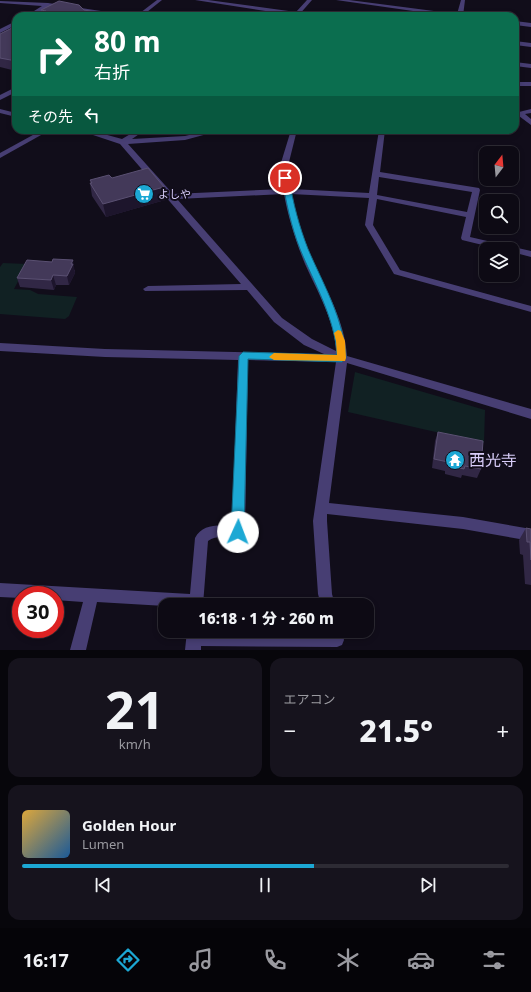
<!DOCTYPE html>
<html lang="ja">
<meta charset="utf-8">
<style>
:root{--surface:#0d0a14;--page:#16131d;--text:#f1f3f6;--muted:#9a9aa0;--line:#2d2b34;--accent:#1ca8d4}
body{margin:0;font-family:"Noto Sans","Noto Sans JP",sans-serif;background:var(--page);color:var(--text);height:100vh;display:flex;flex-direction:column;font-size:15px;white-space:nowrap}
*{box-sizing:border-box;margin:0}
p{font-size:13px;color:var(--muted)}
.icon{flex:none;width:22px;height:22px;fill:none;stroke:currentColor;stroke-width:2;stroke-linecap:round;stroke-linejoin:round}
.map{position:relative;height:650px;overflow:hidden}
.side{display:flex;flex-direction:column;gap:8px;padding:8px;background:#07060b;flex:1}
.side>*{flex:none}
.guide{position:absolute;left:12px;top:12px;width:507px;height:122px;border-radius:12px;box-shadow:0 2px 6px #0003,0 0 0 1px var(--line);background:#0b6e4f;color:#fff;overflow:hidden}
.needle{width:26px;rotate:16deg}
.tools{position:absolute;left:479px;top:146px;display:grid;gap:8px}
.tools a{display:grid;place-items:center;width:40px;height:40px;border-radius:8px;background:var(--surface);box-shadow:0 2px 6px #0003,0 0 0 1px var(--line);font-size:20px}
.speed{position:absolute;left:12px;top:586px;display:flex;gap:8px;font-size:20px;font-weight:700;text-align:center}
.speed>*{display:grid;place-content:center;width:52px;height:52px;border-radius:50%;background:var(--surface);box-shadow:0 2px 6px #0003,0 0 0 1px var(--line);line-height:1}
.speed .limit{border:6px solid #d22;background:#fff;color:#111}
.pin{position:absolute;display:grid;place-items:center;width:34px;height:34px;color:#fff;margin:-17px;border:2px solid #fff;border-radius:50%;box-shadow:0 1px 4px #0007}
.me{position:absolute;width:44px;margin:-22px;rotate:2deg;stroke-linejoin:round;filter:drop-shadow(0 0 3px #0008)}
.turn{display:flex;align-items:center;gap:14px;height:84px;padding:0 16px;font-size:18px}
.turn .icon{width:52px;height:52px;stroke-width:2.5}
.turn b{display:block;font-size:28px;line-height:34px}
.then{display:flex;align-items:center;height:38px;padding:0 16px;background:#0003;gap:8px;font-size:15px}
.big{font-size:30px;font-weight:800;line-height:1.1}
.side .widget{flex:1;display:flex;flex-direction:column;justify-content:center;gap:6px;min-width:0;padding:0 14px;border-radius:12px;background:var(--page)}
.side .dial{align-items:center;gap:0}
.dial b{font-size:52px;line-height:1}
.song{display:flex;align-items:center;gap:12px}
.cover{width:48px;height:48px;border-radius:6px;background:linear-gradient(135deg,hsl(40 70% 55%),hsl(210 70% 35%))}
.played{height:4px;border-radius:2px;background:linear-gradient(90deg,var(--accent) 60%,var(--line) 60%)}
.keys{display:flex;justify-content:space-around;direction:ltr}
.heat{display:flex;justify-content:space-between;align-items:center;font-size:22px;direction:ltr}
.side .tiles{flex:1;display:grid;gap:8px;grid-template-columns:1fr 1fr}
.widget:last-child{grid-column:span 2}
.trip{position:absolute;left:158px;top:598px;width:216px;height:40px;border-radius:12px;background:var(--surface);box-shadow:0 2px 6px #0003,0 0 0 1px var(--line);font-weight:800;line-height:40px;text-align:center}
.tab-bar{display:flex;height:64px;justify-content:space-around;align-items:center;background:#050408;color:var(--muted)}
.tab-bar .icon{width:28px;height:28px}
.tab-bar .selected{color:var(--accent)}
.tab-bar b{font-size:18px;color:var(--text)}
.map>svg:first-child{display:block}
</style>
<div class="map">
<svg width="531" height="650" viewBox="0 0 531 650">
<rect width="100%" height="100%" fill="#110d1a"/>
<g fill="#112123">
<path d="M3,263L27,264L14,289L30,290L38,294L77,297L69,316L65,319L0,314V267Z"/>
<path d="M355,372L485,410L484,443L348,412Z"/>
</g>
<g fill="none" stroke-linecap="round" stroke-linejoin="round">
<g fill="#473e73" fill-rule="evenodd">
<path d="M157,0H162L142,16H136Z"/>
<path d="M195,0H208L296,12L307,0H312L298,16Z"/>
<path d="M336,0H349L457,14L461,0H465L463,16H448Z"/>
<path d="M0,1L48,3L134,16H119L49,7L33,16H26L42,6L0,3Z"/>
<path d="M16,21V25L0,33V29Z"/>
<path d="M515,21L531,23V27L515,25Z"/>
<path d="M515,41L531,43V47L515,45Z"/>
<path d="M515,62L531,64V68L515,66Z"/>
<rect x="515" y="82" width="16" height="4"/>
<path d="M16,87V92L0,100V95Z"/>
<path d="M0,109L16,113V117L0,113Z"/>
<path d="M531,109V113L525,114L531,119V125L519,116L515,117V113Z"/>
<path d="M42,130H50L0,158V153Z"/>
<path d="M78,130H89L122,139L137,130H145L132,139L185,136L210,130H222L185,140L128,144L173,194L283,189L280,166L291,130H297L288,166L291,189L369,193L379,130H385L380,172L479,188L480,190L470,237L531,251V257L512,252V249H499L462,240L461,238L466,217L377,199L373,225L400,270L531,306V312L394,274L365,225L369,198L291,194C296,217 305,242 314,264C328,293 345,323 347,356L531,409V419L347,363L329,503L463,517L531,529V541L463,529L327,514V521L332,594L335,605H321L318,594L313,521L336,362L248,360L245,532L243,536C232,540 218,533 208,541L203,605H165V606L97,602L86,650H70L83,602L55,600V595H21V598L0,597V583L190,594L195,538C202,524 218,525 232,526L238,360L105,357L0,351V343L105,349L324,354L304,345L274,322L247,290L145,291L143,289L148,286L241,284L120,144ZM379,177L472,192L467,212L377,195ZM284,194C288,217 296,242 305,264C317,291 335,321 336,351L312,339L282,318L177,199Z"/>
<path d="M187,631L328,632V631H342L344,640L342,645L337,647L201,646V650H185Z"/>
</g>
</g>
<g fill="#312745">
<path d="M16,26V71L0,67V34Z"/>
<path d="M112,178L165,200L106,217L92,196L90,183H91L90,180Z"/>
<path d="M52,262L75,270V273L69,285H56L54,290L20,287L17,278Z"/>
<path d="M438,432L481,469L477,478L462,475L461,478L445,474V471L432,468L435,441Z"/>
<path d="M526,528L531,529V585L525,584L523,555L520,554L519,540Z"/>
</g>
<g fill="#1d152c">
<path d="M164,187L165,200L106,217L103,204Z"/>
<path d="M73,260L75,273L69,285L67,276Z"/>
<path d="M53,275L56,285L54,290L51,280Z"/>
</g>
<g fill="#433959" stroke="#5a5072">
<path d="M59,1L79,5L84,10L107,14L104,16H36L46,11L41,10Z"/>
<path d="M16,26V61L0,58V34Z"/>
<path d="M148,168L164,187L103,204L90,183H92L90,180L109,175L112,178Z"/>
<path d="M53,259L73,260L71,264H73L67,276L53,275L51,280L17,278L27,260L52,262Z"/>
<path d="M438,432L483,441L481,469L465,466L464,469L448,465V462L434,459Z"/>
<path d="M526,528L531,529V560L530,542H527Z"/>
</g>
<path fill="#1ca8d4" stroke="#126d8a" d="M285,176L289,178C293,203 299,226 308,249C323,284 344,319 346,358L342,362L248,359L244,532L242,536L238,538L233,536L231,532L239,356L243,352L337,355C335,318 314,283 300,249C291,226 286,202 282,178Z"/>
<path fill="#f59e0b" d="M338,330L341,331L345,341L346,358L345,361L274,360L269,357L274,353L337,355L336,341L334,333Z"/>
<defs>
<symbol id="supermarket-disc" viewBox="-11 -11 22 22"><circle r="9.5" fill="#1ca8d4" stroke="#110d1a"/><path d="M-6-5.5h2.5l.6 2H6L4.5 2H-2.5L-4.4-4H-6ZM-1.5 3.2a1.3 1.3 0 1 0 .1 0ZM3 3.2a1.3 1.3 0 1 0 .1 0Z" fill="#fff"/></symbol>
<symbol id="temple-disc" viewBox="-11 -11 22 22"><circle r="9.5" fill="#1ca8d4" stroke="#110d1a"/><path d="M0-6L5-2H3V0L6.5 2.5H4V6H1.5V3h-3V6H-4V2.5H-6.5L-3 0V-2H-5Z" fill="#fff"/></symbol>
</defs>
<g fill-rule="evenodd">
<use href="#supermarket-disc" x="133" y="183" width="22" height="22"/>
<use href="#temple-disc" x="444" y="449" width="22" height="22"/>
</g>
<g text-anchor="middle" stroke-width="4" stroke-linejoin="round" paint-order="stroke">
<g font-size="11" fill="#d7ccf8" stroke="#110d1a" text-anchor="start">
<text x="158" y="198">よしや</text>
</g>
<g font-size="16" fill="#d7ccf8" stroke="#110d1a" text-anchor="start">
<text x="469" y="466">西光寺</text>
</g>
</g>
</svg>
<div class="tools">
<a><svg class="needle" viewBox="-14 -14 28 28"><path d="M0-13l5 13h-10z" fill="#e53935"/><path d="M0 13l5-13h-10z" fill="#9a9aa0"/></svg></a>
<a><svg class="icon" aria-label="search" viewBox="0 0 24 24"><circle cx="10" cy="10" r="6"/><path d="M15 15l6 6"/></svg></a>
<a><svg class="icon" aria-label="layers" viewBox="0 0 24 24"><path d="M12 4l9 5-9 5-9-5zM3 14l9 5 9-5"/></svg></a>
</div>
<div class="speed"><div class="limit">30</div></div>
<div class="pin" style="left:285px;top:178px;background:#d93025"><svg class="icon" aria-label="arrive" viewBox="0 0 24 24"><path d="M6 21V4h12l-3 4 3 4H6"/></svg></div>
<svg class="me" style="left:238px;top:532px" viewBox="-20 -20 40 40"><circle r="19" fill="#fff"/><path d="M0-13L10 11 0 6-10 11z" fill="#1ca8d4"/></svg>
<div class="trip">16:18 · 1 分 · 260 m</div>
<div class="guide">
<div class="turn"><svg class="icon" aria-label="right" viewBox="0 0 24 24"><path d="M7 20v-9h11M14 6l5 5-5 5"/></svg><div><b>80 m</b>右折</div></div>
<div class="then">その先<svg class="icon" aria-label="left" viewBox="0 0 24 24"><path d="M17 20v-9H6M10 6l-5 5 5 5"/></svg></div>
</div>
</div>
<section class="side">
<div class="tiles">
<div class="widget dial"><b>21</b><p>km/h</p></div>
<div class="widget"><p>エアコン</p>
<div class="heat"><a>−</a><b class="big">21.5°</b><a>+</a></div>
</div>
<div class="widget">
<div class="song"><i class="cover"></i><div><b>Golden Hour</b><p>Lumen</p></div></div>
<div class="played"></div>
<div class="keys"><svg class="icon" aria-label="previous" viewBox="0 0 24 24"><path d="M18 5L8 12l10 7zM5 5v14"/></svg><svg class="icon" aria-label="pause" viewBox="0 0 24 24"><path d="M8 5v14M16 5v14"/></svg><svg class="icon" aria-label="next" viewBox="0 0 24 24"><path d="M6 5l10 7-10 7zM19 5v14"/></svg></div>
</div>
</div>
</section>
<nav class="tab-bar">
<b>16:17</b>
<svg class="icon selected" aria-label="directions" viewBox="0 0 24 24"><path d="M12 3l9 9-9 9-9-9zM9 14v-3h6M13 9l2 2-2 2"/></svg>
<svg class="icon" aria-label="music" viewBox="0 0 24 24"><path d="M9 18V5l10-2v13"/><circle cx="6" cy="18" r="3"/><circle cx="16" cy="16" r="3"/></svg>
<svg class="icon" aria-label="phone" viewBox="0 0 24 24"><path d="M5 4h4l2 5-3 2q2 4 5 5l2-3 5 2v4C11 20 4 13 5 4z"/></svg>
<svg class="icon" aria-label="climate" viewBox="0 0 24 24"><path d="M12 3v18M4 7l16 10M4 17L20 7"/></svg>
<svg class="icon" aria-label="car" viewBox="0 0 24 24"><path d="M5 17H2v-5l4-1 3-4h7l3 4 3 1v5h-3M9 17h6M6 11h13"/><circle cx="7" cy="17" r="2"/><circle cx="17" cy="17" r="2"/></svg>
<svg class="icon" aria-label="filters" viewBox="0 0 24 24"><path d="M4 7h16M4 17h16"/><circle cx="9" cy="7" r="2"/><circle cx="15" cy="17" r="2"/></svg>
</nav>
